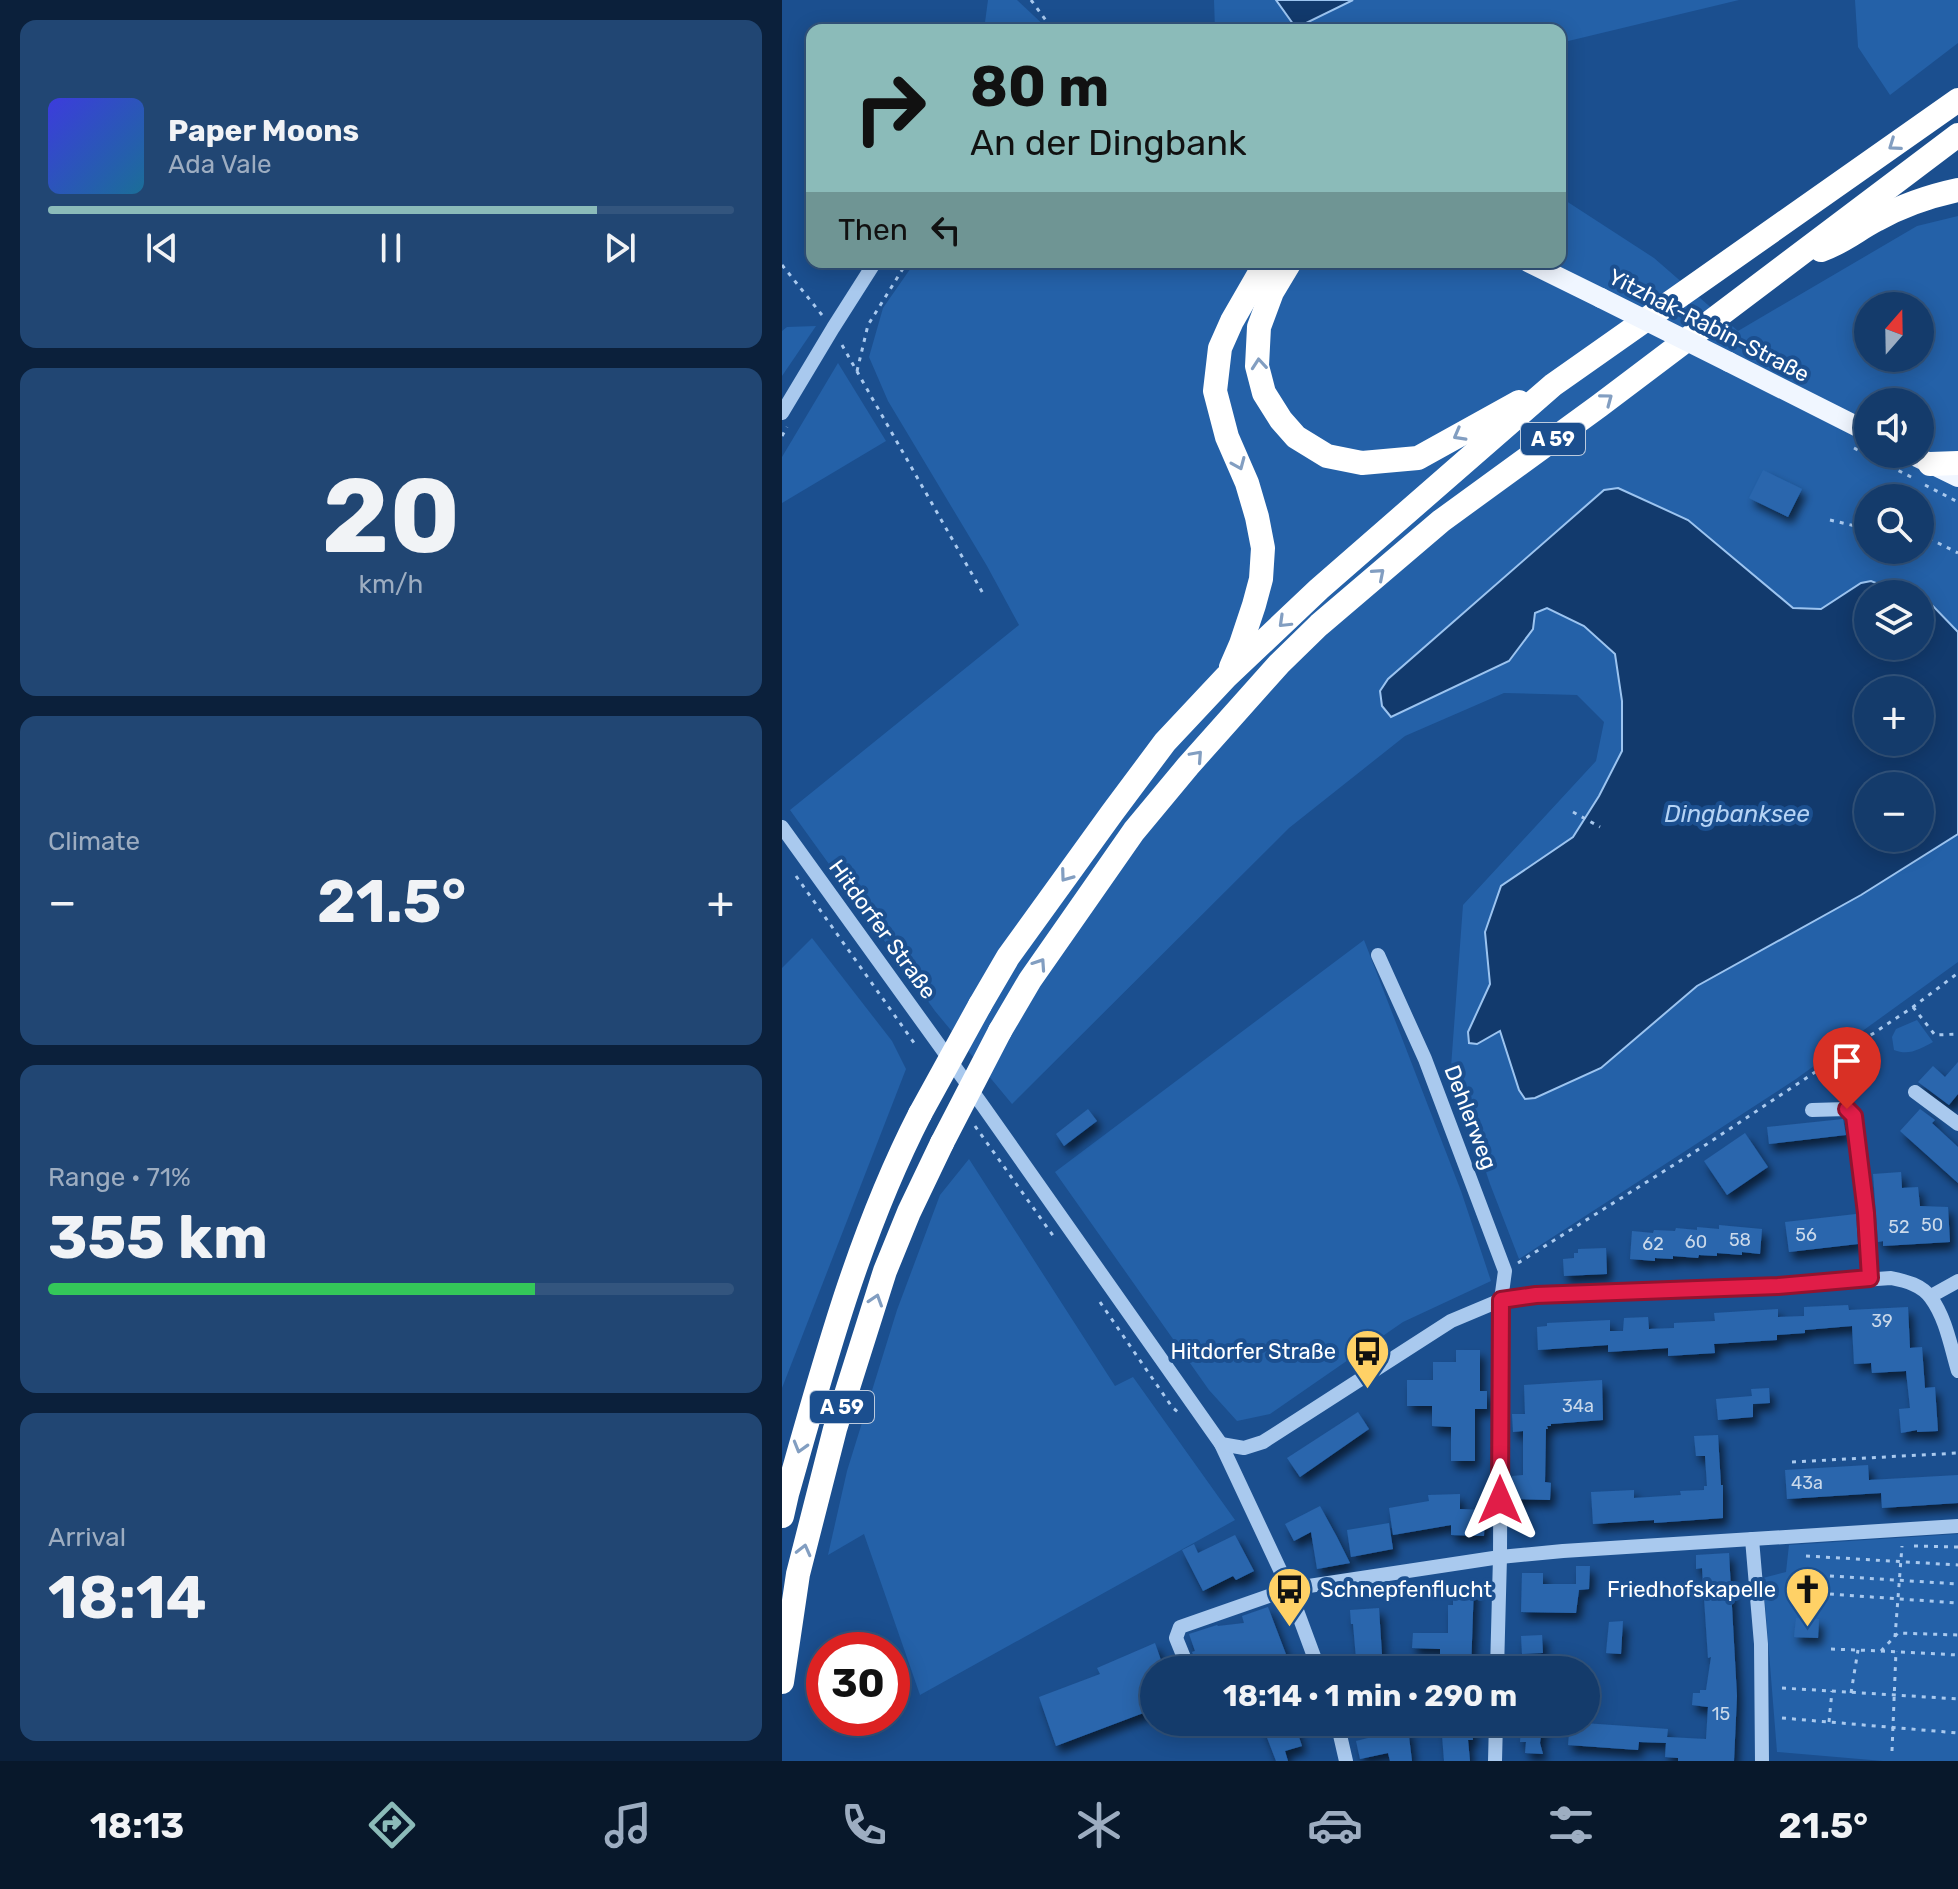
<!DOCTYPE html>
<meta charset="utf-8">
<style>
:root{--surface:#143b6b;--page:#214673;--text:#f1f3f6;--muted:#9dadc1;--line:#33557e;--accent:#8bbbb9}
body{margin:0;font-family:Rubik,sans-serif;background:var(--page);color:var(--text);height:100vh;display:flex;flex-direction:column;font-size:30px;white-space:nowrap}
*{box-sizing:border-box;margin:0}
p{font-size:26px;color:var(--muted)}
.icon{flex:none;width:44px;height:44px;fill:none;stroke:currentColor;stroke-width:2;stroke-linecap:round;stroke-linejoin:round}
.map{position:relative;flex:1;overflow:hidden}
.panel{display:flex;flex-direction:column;gap:20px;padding:20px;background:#0b203b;width:782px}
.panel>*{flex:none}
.guide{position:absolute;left:24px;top:24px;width:760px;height:244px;border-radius:16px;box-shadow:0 4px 20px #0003,0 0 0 2px var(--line);background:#8bbbb9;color:#111;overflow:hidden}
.needle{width:52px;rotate:20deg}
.fabs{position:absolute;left:1072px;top:292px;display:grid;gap:16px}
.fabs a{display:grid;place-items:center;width:80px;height:80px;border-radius:50%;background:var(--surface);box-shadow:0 4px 20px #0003,0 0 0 2px var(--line);font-size:40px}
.speed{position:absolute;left:24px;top:1632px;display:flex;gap:16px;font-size:40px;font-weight:700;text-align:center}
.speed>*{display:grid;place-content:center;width:104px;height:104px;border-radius:50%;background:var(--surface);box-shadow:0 4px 20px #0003,0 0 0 2px var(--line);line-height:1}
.speed .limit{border:12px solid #d22;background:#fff;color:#111}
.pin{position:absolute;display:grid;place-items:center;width:68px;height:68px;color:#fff;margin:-82px -34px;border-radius:50% 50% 50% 0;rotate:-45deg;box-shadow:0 0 8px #0007}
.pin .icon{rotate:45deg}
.me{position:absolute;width:88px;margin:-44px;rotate:0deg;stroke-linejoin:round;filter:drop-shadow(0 0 6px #0008)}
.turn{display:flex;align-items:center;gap:28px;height:168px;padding:0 32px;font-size:36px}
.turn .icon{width:104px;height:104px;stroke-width:2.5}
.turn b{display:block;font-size:56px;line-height:68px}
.then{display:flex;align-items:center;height:76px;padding:0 32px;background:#0003;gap:16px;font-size:30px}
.big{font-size:60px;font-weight:700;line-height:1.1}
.panel .card{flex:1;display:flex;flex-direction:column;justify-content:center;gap:12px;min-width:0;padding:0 28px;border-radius:16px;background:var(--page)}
.panel .dial{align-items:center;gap:0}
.dial b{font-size:104px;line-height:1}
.song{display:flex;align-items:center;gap:24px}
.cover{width:96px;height:96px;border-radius:12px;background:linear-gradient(135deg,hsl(240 70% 55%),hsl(200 70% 35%))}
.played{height:8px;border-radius:4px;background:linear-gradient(90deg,var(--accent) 80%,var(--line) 80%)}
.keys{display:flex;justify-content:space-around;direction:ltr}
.heat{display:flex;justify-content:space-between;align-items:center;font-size:44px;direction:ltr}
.charge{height:12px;border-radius:6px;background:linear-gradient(90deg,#34c759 71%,var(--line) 0)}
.trip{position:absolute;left:358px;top:1656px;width:460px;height:80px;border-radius:40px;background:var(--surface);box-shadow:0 4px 20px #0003,0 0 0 2px var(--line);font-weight:700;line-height:80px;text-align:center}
.tab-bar{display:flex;height:128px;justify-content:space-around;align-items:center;background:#08182b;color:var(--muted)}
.tab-bar .icon{width:56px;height:56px}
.tab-bar .current{color:var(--accent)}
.tab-bar b{font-size:36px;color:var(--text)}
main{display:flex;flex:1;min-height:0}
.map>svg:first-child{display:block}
</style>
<main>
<section class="panel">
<div class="card">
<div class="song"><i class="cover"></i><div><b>Paper Moons</b><p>Ada Vale</p></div></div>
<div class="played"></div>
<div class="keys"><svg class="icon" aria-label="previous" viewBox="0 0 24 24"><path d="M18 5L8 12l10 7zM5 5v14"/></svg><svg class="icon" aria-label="pause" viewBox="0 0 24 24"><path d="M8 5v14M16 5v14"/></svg><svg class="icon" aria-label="next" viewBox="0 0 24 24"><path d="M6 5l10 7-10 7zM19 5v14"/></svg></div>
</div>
<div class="card dial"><b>20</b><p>km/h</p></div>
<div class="card"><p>Climate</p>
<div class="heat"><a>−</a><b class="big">21.5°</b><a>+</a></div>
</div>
<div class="card"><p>Range · 71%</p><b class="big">355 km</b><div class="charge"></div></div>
<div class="card"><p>Arrival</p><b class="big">18:14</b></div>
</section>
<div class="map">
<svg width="1176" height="1761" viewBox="0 0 1176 1761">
<defs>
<filter id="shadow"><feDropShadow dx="4.5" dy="7" stdDeviation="4" flood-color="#0009"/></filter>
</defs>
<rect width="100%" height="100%" fill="#1b4f8f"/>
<g fill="#2461a8" fill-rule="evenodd">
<path d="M206,0H235L267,30H202Z"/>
<path d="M432,0H494L514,28L571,0H957L778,43V30H433Z"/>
<path d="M1073,0H1176V43L1108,95L1076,47Z"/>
<path d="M778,197L872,258L956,331L1135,226L1176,216V632L1150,605L1138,600V594H1122L1089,581L1079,583L1039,609L1011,608L977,580L836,488L822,490L606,679L598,691L609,717L727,662L751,629L753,613L765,608L802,626L833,654L840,701V751L817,796L791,837L719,886L703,932L708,984L686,1032L695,1044L718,1031L737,1090L743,1099L819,1068L915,986L1079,895L1176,834V962L1014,1079L737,1259L708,1184L669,1067L681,905L814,761L822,722L795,695L722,693L623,736L507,828L230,1104L153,1011L8,810L237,625L205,566L106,401L87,357L101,308L133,262H778ZM1086,306H1138V358H1086ZM1086,402H1138V454H1086ZM1086,498H1138V550H1086Z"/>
<path d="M34,326L0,376V331L5,327Z"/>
<path d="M56,363L104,441L0,503V457Z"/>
<path d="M30,938L110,1041L124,1069L0,1388V968Z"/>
<path d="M582,940L679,1191L709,1281L621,1322L488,1414L455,1421L427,1390L273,1172Z"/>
<path d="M1135,1020L1151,1042C1138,1049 1127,1056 1112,1050L1110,1037L1114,1029Z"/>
<path d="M187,1159L333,1386L351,1377L453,1520L138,1695L82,1534L46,1555L65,1471L115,1310L158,1195Z"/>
<path d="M1176,1534V1761H1101L995,1752L981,1578L1004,1572L1007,1545Z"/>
</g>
<g fill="#123a6d" stroke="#9cc4f0" stroke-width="2" fill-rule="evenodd">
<path d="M494,0H571L514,28Z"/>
<path d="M836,488L906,520L1011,608L1039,609L1079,583L1089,581L1122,594H1086V646H1138V600L1150,605L1176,632V834L1079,895L915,986L819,1068L753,1098L743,1099L737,1090L718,1031L695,1044L687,1043L686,1032L708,984L703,932L719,886L791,837L817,796L840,751V701L833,654L802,626L765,608L753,613L751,629L727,661L609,717L600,706L598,691L606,679L822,490ZM1086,690H1138V742H1086ZM1086,786H1138V838H1086Z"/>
</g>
<g fill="#2a66ad" filter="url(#shadow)">
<path d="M981,470L1020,489L1006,517L967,498Z"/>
<path d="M1176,1062V1094L1167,1105L1136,1082L1151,1066L1163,1077Z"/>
<path d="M306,1109L315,1121L282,1146L274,1134Z"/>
<path d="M1138,1109L1153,1120L1150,1123L1176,1147V1183L1118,1131Z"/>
<path d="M1061,1119L1064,1135L987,1144L985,1127Z"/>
<path d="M963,1133L986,1167L945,1195L922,1161Z"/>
<path d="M1119,1172L1120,1188L1136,1187L1138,1206L1166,1207L1168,1242L1101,1246V1241L1096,1242L1091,1174Z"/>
<path d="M1074,1214L1076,1244L1007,1252L1003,1222Z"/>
<path d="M937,1225L980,1229L978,1254L960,1252V1255L935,1253V1256L917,1255L916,1258L891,1256V1259L873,1258V1261L848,1259L850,1231L871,1233L872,1230L893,1231L894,1228L915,1230V1227L937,1229Z"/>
<path d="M824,1248L825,1274L782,1276L781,1259L792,1258V1253H796V1249Z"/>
<path d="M1066,1305L1067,1310L1126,1307L1128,1348L1140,1347L1143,1388L1153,1387L1156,1431L1135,1432V1430L1119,1433L1117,1409L1128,1408L1124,1371L1090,1373L1089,1363L1072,1364L1070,1326L1023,1330V1333L995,1335V1340L932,1344L933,1353L886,1356V1348L826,1352V1345L756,1350L755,1327L765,1326V1323L828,1320V1331H841L842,1318L866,1317L867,1329L892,1328V1323L933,1321L932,1313L996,1309V1317L1022,1316V1307Z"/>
<path d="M674,1350H698V1391H705V1409H693V1461H669V1427L650,1426V1406H625V1380H651V1362H674Z"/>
<path d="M820,1380L821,1420L769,1424V1426H765L766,1429H764L763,1482L769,1483L768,1500L730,1499V1476L741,1475V1431L731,1432L730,1414H743L742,1385Z"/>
<path d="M987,1388L988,1403L971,1404V1417L936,1420L934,1399L970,1396L969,1389Z"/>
<path d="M576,1412L587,1429L518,1477L505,1458Z"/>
<path d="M936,1435L939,1485H941V1518L872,1523V1520L811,1524L809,1492L852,1490V1498L899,1495L898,1491L922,1490V1486H925L923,1456H914L912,1436Z"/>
<path d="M1086,1465L1087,1480L1176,1475V1503L1100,1508L1099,1493L1005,1499L1003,1470Z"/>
<path d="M678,1494V1509L703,1510L702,1536L669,1535V1525L611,1535L607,1508L647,1501L646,1495Z"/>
<path d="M538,1506L555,1537L568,1563L535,1569L529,1532L512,1541L503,1524Z"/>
<path d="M607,1523L611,1549L569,1557L565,1530Z"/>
<path d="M453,1535L472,1571L454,1580L451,1576L421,1591L400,1550L412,1544L416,1553Z"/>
<path d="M947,1553L955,1696L952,1761H896V1758L883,1757L884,1743L857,1742L856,1750L786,1745L788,1722L886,1729L885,1737L924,1739L926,1707L910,1705L911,1693H918V1690H924L929,1657L926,1658L920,1568L914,1569V1555Z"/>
<path d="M794,1566H808L807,1589L797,1590L794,1613L739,1612L740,1573H761V1584H794Z"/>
<path d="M671,1584H692L689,1670H658V1649L630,1648L631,1633H666V1605H671Z"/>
<path d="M486,1607L510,1670H417L410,1652L413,1651L407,1634L435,1625L436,1626L462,1623L460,1616Z"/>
<path d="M597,1608L601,1670H575L571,1624H569L568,1610Z"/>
<path d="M1014,1618L1037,1619L1036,1638L1012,1637Z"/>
<path d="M841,1621L839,1654L824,1653L827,1622Z"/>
<path d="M760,1635L761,1653L740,1654L739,1636Z"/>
<path d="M373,1643L380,1663L392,1659L396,1670H372V1709L274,1746L257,1697L318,1674L315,1668Z"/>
<path d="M479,1722H512L520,1746L503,1751L506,1761H494Z"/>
<path d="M659,1722H690L691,1740H686L688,1761H662Z"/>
<path d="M742,1722H761L758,1743L761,1754L743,1753L744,1742H738L739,1728L742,1729Z"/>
<path d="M626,1728L630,1761H608L606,1753L578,1759L574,1741L594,1736L593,1734Z"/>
</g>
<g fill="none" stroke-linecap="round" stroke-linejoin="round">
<g stroke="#a9c9ee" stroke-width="3" stroke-dasharray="4 6" stroke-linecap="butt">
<path d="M249,0L268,26L274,30"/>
<path d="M0,265L40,315"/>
<path d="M60,345L203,597"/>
<path d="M75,371L86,325L125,262"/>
<path d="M0,436L5,427"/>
<path d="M1072,448L1133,479"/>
<path d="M1143,485L1176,502"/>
<path d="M1048,520L1086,529"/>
<path d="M1138,534L1176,553"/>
<path d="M791,812L818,827"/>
<path d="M14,876L135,1047"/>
<path d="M1131,1007L1153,1035L1176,1034"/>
<path d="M193,1126L272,1237"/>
<path d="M736,1263L925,1144L1131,1007L1176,973"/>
<path d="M318,1302L390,1407L397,1413"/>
<path d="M1010,1462L1176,1453"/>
<path d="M1132,1546L1176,1547"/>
<path d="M1024,1556L1176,1565"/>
<path d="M1018,1574L1176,1584"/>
<path d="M1018,1592L1176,1603"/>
<path d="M1113,1637L1120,1546"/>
<path d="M1049,1649L1099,1651L1116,1633L1176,1635"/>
<path d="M1099,1651L1176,1655"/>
<path d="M1000,1688L1176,1699"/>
<path d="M1069,1693L1076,1650"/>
<path d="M1000,1718L1176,1733"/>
<path d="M1047,1722L1050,1691"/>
<path d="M1110,1751L1114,1651"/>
</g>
<g stroke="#a9c9ee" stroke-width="14">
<path d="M0,413L51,328L93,262"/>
<path d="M0,827L201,1106L439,1444L507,1589L537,1670"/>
<path d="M596,955L643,1059L723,1271L719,1300L718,1557L715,1670"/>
<path d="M1133,1092L1176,1124"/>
<path d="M1030,1110L1065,1109L1072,1116L1084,1213L1088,1278"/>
<path d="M1149,1296L1176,1281"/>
<path d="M439,1444L462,1448L481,1442L669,1321L719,1300L754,1295L996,1286L1109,1278C1124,1281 1140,1285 1149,1298C1164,1318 1169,1348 1176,1371"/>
<path d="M970,1539L979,1644L980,1761"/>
<path d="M407,1670L394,1638L398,1627L507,1589L718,1557L781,1551L1176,1526"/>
<path d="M555,1722L564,1761"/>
<path d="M713,1761L714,1722"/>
</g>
<g stroke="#f0f6ff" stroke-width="20">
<path d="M746,262L819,298"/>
<path d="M947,362L1086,432"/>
<path d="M1129,454L1176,477"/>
</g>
<g stroke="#fff" stroke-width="24">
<path d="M1039,250C1060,243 1075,230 1094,220C1119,206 1148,196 1176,190"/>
<path d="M508,262L490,292L477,327L475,366L482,393L499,420L514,437L545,456L580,463L636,458L737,402"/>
<path d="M1148,464L1176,463"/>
<path d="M449,667L459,644L472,605L479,579L481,548L475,517L465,483L445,437L433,391L438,348L450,321L484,262"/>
<path d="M198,1005L226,957L330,813L383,742L444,677L537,589L771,385L1176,100"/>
<path d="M218,1031L248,980L352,831L406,766L497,664L537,625L659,521L817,406L1176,135"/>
<path d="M0,1516L5,1494C42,1364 76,1235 138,1114"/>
<path d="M0,1682L16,1574L53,1429L103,1271L127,1212L160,1143"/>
</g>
<path stroke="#f0f6ff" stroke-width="20" d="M819,298L947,362"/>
<g stroke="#fff" stroke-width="24">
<path d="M138,1114L198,1005"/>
<path d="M160,1143L218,1031"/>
</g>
</g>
<defs><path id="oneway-chevron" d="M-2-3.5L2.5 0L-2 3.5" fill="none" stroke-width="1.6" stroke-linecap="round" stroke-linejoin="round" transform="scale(2)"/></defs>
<g stroke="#829ec1">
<use href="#oneway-chevron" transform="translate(1112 145) rotate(145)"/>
<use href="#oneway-chevron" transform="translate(477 364) rotate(-95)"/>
<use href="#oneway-chevron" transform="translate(825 399) rotate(-37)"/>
<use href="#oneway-chevron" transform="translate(677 435) rotate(151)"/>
<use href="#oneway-chevron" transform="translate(457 464) rotate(67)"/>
<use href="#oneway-chevron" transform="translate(597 574) rotate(-41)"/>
<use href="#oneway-chevron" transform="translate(502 622) rotate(136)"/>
<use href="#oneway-chevron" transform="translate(415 756) rotate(-48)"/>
<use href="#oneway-chevron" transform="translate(284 876) rotate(126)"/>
<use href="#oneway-chevron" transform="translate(258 964) rotate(-56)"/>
<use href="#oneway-chevron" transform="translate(94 1300) rotate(-72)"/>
<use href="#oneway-chevron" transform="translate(18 1447) rotate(106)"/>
<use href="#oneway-chevron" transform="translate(22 1550) rotate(-76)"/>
</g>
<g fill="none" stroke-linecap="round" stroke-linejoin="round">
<defs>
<path id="route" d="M718,1500L719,1300L754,1295L996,1286L1088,1278L1084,1213L1072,1116L1065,1109"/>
</defs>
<use href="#route" stroke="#92132f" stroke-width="20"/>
<use href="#route" stroke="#e11d48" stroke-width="14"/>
</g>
<defs>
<symbol id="bus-pin" viewBox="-11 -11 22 30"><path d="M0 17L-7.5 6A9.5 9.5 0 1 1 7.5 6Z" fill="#ffd166" stroke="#1b4f8f"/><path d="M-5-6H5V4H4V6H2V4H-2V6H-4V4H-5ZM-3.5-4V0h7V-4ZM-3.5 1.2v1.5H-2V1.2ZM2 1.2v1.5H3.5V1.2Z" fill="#111"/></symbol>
<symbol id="church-pin" viewBox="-11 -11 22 30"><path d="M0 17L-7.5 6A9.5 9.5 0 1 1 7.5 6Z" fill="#ffd166" stroke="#1b4f8f"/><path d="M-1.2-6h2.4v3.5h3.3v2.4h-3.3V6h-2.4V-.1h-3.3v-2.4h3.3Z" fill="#111"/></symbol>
</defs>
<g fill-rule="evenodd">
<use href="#bus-pin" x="560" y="1326" width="51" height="69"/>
<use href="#bus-pin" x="482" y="1564" width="51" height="69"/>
<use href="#church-pin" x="1000" y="1564" width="51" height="69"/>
</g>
<g text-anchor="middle" stroke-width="8" stroke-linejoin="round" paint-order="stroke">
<g font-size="18" fill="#cad9ea">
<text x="1150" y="1231">50</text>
<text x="1117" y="1233">52</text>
<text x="1024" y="1241">56</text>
<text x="958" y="1246">58</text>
<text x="914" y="1248">60</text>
<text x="871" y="1250">62</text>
<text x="1100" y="1327">39</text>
<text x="796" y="1412">34a</text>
<text x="1025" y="1489">43a</text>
<text x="939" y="1720">15</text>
</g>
<g fill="#1b4f8f" stroke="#bbcadd" stroke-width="2">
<rect x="739" y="423" width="64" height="32" rx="6"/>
<rect x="28" y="1391" width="64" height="32" rx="6"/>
</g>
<g font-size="20" font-weight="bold" fill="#fff">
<text x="771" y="446">A 59</text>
<text x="60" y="1414">A 59</text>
</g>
<g font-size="22" fill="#fff" stroke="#1b4f8f">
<text transform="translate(927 325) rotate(27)" y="8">Yitzhak-Rabin-Straße</text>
<text transform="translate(101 929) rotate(54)" y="8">Hitdorfer Straße</text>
<text transform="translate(689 1117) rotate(69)" y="8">Dehlerweg</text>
</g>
<g font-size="22" fill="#fff" stroke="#1b4f8f" text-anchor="end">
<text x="554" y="1359">Hitdorfer Straße</text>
<text x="538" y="1597" text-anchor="start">Schnepfenflucht</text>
<text x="994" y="1597">Friedhofskapelle</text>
</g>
<g font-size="24" font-style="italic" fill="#b5d3f5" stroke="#1b4f8f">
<text x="955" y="822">Dingbanksee</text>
</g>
</g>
</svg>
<div class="fabs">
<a><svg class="needle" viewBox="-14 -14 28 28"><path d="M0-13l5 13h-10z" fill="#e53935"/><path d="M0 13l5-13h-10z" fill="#9dadc1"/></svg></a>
<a><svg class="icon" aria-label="sound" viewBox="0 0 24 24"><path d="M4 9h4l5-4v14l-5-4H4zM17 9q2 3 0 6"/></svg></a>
<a><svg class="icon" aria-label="search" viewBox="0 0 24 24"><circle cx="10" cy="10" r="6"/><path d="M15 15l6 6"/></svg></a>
<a><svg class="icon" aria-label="layers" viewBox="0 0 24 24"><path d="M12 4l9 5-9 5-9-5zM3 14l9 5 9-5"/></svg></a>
<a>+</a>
<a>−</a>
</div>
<div class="speed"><div class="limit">30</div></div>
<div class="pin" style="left:1065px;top:1109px;background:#d93025"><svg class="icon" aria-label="arrive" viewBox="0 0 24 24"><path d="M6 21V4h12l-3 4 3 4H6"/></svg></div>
<svg class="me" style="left:718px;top:1500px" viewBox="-20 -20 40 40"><path d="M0-17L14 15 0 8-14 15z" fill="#e11d48" stroke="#fff" stroke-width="4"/></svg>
<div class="trip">18:14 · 1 min · 290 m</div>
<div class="guide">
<div class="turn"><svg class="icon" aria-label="right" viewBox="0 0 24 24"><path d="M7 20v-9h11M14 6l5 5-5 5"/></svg><div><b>80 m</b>An der Dingbank</div></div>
<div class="then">Then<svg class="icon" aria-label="left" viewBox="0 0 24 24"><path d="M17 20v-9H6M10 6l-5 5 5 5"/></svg></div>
</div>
</div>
</main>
<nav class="tab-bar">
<b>18:13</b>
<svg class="icon current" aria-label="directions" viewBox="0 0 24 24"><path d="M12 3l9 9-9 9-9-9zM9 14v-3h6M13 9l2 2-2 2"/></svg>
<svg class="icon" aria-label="music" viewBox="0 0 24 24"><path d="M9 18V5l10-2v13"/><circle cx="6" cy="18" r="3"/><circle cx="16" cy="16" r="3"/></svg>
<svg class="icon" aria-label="phone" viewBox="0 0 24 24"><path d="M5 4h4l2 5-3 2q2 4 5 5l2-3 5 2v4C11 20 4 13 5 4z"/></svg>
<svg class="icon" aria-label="climate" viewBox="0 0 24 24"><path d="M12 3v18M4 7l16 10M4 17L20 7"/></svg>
<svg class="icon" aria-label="car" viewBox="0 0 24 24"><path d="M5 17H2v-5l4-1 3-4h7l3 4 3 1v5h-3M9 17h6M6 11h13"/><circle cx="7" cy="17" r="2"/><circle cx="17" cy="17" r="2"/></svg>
<svg class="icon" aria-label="filters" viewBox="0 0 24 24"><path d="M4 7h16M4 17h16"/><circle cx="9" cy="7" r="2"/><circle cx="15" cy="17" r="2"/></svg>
<b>21.5°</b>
</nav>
